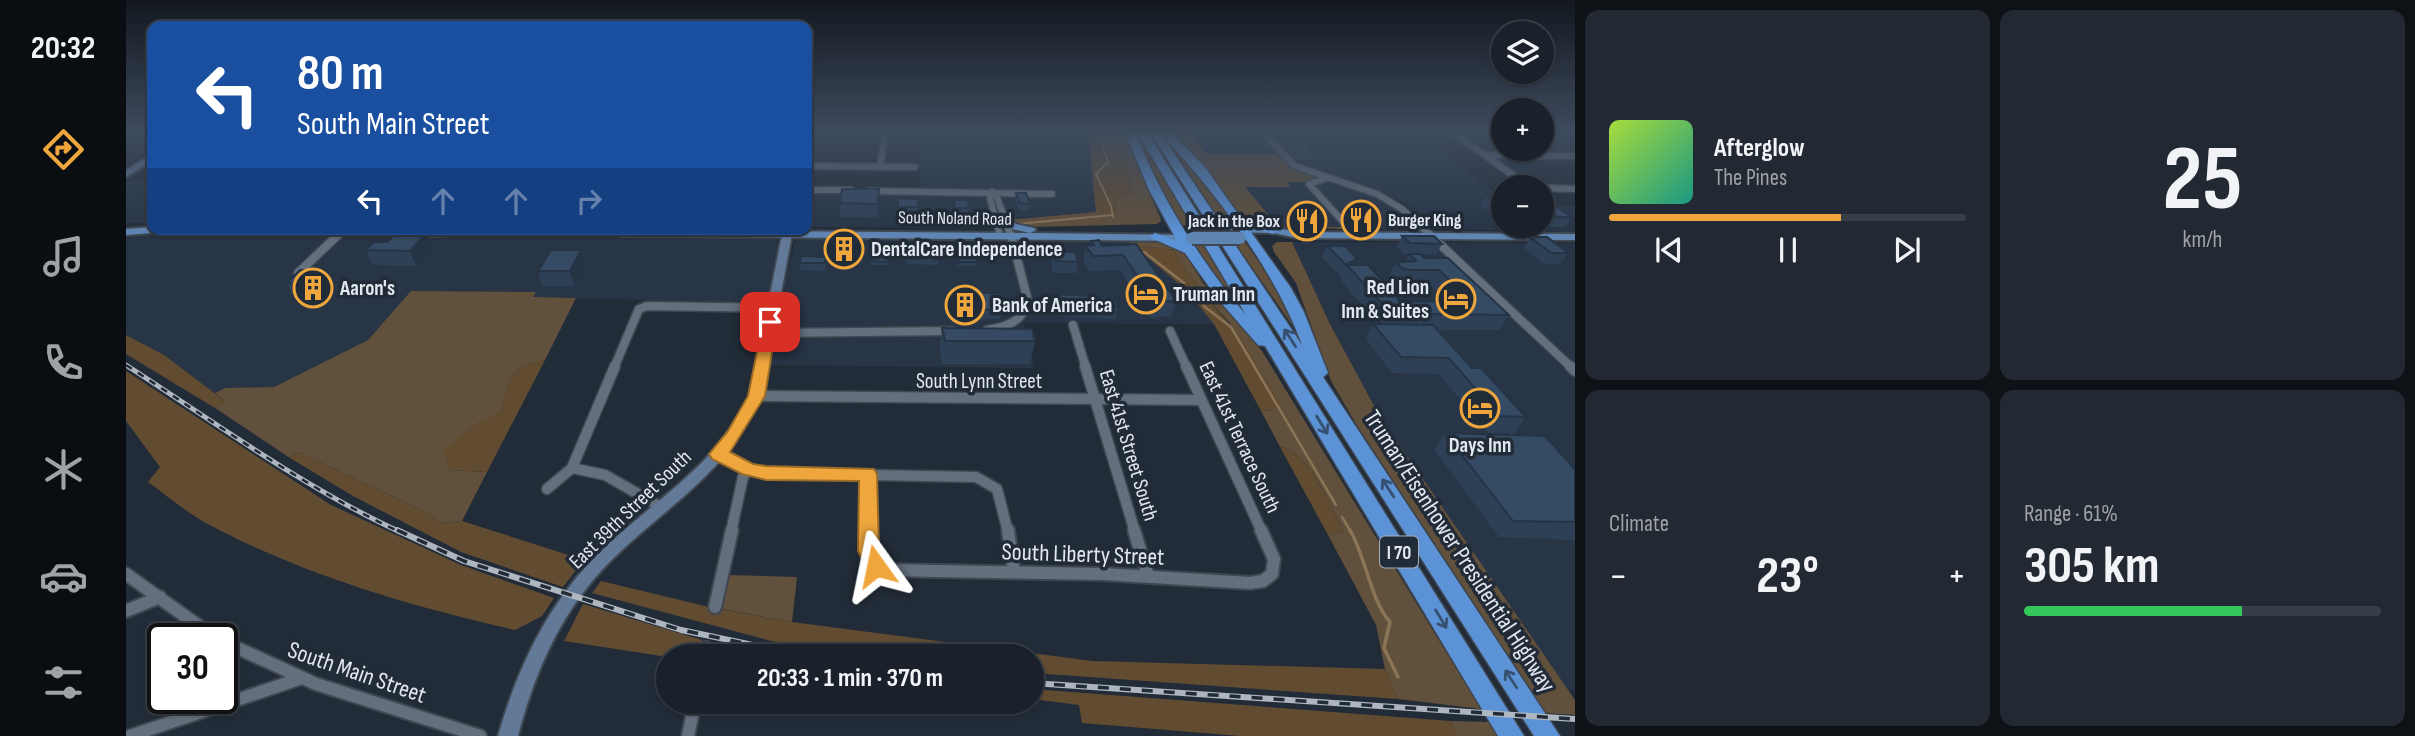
<!DOCTYPE html>
<meta charset="utf-8">
<style>
:root{--surface:#1a212a;--page:#232932;--text:#f1f3f6;--muted:#9fa3a8;--line:#383e47;--accent:#efa73d}
body{margin:0;font-family:"Sofia Sans Condensed",sans-serif;background:var(--page);color:var(--text);height:100vh;display:flex;flex-direction:column;font-size:26px;white-space:nowrap}
*{box-sizing:border-box;margin:0}
p{font-size:23px;color:var(--muted)}
.icon{flex:none;width:38px;height:38px;fill:none;stroke:currentColor;stroke-width:2;stroke-linecap:round;stroke-linejoin:round}
.map{position:relative;flex:1;overflow:hidden}
.sheet{display:flex;flex-direction:column;gap:10px;padding:10px;background:#0e1217;width:840px}
.sheet>*{flex:none}
.top-card{position:absolute;left:21px;top:21px;width:665px;height:214px;border-radius:14px;box-shadow:0 2px 5px #0004,0 0 0 2px var(--line);background:#1a4fa0;color:#fff;overflow:hidden}
.buttons{position:absolute;left:1365px;top:21px;display:grid;gap:14px}
.buttons a{display:grid;place-items:center;width:63px;height:63px;border-radius:50%;background:var(--surface);box-shadow:0 2px 5px #0004,0 0 0 2px var(--line);font-size:35px}
.speed{position:absolute;left:21px;top:623px;display:flex;gap:14px;font-size:35px;font-weight:700;text-align:center}
.speed>*{display:grid;place-content:center;width:91px;height:91px;border-radius:50%;background:var(--surface);box-shadow:0 2px 5px #0004,0 0 0 2px var(--line);line-height:1}
.speed .limit{border:4px solid #111;border-radius:10px;background:#fff;color:#111}
.pin{position:absolute;display:grid;place-items:center;width:60px;height:60px;color:#fff;margin:-30px;border-radius:14px;box-shadow:0 4px 10px #0006}
.me{position:absolute;width:77px;margin:-38px;rotate:348deg;stroke-linejoin:round;filter:drop-shadow(0 0 5px #0008)}
.turn{display:flex;align-items:center;gap:24px;height:147px;padding:0 35px;font-size:32px}
.turn .icon{width:91px;height:91px;stroke-width:2.5}
.turn b{display:block;font-size:49px;line-height:60px}
.lanes{display:flex;align-items:center;height:66px;padding:0 35px;background:#0003;justify-content:center;gap:35px;direction:ltr}
.lanes .off{opacity:.35}
.big{font-size:52px;font-weight:700;line-height:1.1}
.sheet .tile{flex:1;display:flex;flex-direction:column;justify-content:center;gap:10px;min-width:0;padding:0 24px;border-radius:14px;background:var(--page)}
.sheet .dial{align-items:center;gap:0}
.dial b{font-size:91px;line-height:1}
.song{display:flex;align-items:center;gap:21px}
.cover{width:84px;height:84px;border-radius:10px;background:linear-gradient(135deg,hsl(80 70% 55%),hsl(170 70% 35%))}
.played{height:7px;border-radius:4px;background:linear-gradient(90deg,var(--accent) 65%,var(--line) 65%)}
.keys{display:flex;justify-content:space-around;direction:ltr}
.heat{display:flex;justify-content:space-between;align-items:center;font-size:38px;direction:ltr}
.charge{height:10px;border-radius:5px;background:linear-gradient(90deg,#34c759 61%,var(--line) 0)}
.sheet .tiles{flex:1;display:grid;gap:10px;grid-template-columns:repeat(2,1fr)}
.trip{position:absolute;left:530px;top:644px;width:388px;height:70px;border-radius:35px;background:var(--surface);box-shadow:0 2px 5px #0004,0 0 0 2px var(--line);font-weight:700;line-height:70px;text-align:center}
main{display:flex;flex:1;min-height:0}
.tabs{display:flex;flex-direction:column;width:126px;justify-content:space-around;align-items:center;background:#0a0d11;color:var(--muted)}
.tabs .icon{width:49px;height:49px}
.tabs .current{color:var(--accent)}
.tabs b{font-size:32px;color:var(--text)}
.map>svg:first-child{display:block}
</style>
<main>
<nav class="tabs">
<b>20:32</b>
<svg class="icon current" aria-label="directions" viewBox="0 0 24 24"><path d="M12 3l9 9-9 9-9-9zM9 14v-3h6M13 9l2 2-2 2"/></svg>
<svg class="icon" aria-label="music" viewBox="0 0 24 24"><path d="M9 18V5l10-2v13"/><circle cx="6" cy="18" r="3"/><circle cx="16" cy="16" r="3"/></svg>
<svg class="icon" aria-label="phone" viewBox="0 0 24 24"><path d="M5 4h4l2 5-3 2q2 4 5 5l2-3 5 2v4C11 20 4 13 5 4z"/></svg>
<svg class="icon" aria-label="climate" viewBox="0 0 24 24"><path d="M12 3v18M4 7l16 10M4 17L20 7"/></svg>
<svg class="icon" aria-label="car" viewBox="0 0 24 24"><path d="M5 17H2v-5l4-1 3-4h7l3 4 3 1v5h-3M9 17h6M6 11h13"/><circle cx="7" cy="17" r="2"/><circle cx="17" cy="17" r="2"/></svg>
<svg class="icon" aria-label="filters" viewBox="0 0 24 24"><path d="M4 7h16M4 17h16"/><circle cx="9" cy="7" r="2"/><circle cx="15" cy="17" r="2"/></svg>
</nav>
<div class="map">
<svg width="1449" height="736" viewBox="0 0 1449 736">
<rect width="100%" height="100%" fill="#222c38"/>
<g fill="#283547">
<path d="M795,132H962L970,212L881,220L874,195L865,190L795,188L792,140Z"/>
<path d="M1064,132H1133L1152,154H1081Z"/>
<path d="M1141,132H1291L1377,199V226H1416V205L1449,206V232L1307,229L1280,204L1262,195L1174,165Z"/>
<path d="M1191,177L1256,200L1273,212L1290,228L1289,230L1152,226L1118,187H1163L1160,182H1183Z"/>
<rect x="0" y="181" width="26" height="42"/>
<path d="M684,192L855,195L860,200L866,225L863,228L681,227V193Z"/>
<path d="M0,234L643,236L652,238L642,298L634,305L523,304V300L407,297L409,292L285,291L242,340L148,387L99,388L89,393L38,355L0,335Z"/>
<path d="M670,237L1003,240L1059,289L1088,324L898,323L908,368L642,365L646,340L655,336H761L775,333L880,330L894,322L852,328L654,330L649,324Z"/>
<path d="M1166,242L1449,243V690L1441,689L1253,415L1204,324Z"/>
</g>
<g fill="#61503b">
<path d="M991,132H999L1012,168L1034,217L1035,221L1031,224L904,227L890,225L881,220L970,212L990,213L988,208L992,197L1007,194Z"/>
<path d="M1007,132H1010L1066,226L1056,225L1016,159Z"/>
<path d="M1041,132H1064L1081,154H1152L1165,168L1191,177L1183,182H1161L1164,187H1119L1152,226L1218,227V229L1143,226L1113,216L1076,166Z"/>
<path d="M1040,138L1069,167L1109,226L1098,227Z"/>
<path d="M1107,240L1119,242L1164,307L1182,348Z"/>
<path d="M1076,241L1126,325L1105,304L1066,242Z"/>
<path d="M1004,242H1038L1057,250L1077,283L1136,351L1355,709L1272,699L1259,669L1250,625L1202,535L1218,532C1204,506 1184,452 1154,447L1135,411L1148,410L1106,326L1072,287L1047,250L1007,245Z"/>
<path d="M1151,242H1166L1204,324L1253,415L1449,700V715L1420,713L1232,427L1205,381L1170,283L1148,252L1146,246Z"/>
<path d="M285,291L410,292L407,297L450,298L419,360C382,367 384,379 375,412L352,423L323,470L361,472L336,521L316,523L300,512L172,452L164,458L89,408L99,401L89,393L99,388L148,387L242,340Z"/>
<path d="M602,575L671,577L666,622L595,609Z"/>
<path d="M1325,721L1363,722L1371,736H1331Z"/>
</g>
<g fill="#624c31">
<path d="M962,132H991L1007,194L992,197L988,208L990,214L970,212Z"/>
<path d="M1007,245L1047,250L1072,287L1114,337L1154,404L1148,410L1135,411L1088,324L1059,289Z"/>
<path d="M0,335L38,355L99,401L89,408L0,354Z"/>
<path d="M419,360L361,472L323,470L318,449L352,423L375,411C384,379 382,367 419,360Z"/>
<path d="M0,371L205,505L335,565L428,598L416,616L389,630C283,606 174,574 78,522C59,511 40,495 22,482L34,467L0,421Z"/>
<path d="M1154,447C1184,452 1204,507 1218,532L1202,535Z"/>
<path d="M172,452L300,512L316,523L336,521L458,560L437,587L335,552L227,496L164,458Z"/>
<path d="M475,581L583,607L666,622L966,661L1259,669L1272,699L907,673L906,656L732,655L645,641L466,593Z"/>
<path d="M457,604L576,640L573,656L542,657L438,641Z"/>
<path d="M906,689L1325,721L1331,736H1114L956,723L953,705L907,699Z"/>
</g>
<g fill="none" stroke-linecap="round" stroke-linejoin="round">
<g stroke="#8b7457" stroke-width="2">
<path d="M972,132L982,162L970,174L985,206L987,217"/>
<path d="M890,224L987,215"/>
</g>
<g stroke="#8b7457" stroke-width="2.5">
<path d="M1018,252L1058,283"/>
<path d="M1068,293L1079,307L1105,327L1210,505"/>
<path d="M1216,517L1225,532"/>
</g>
<path stroke="#8b7457" stroke-width="3.5" d="M1224,530C1240,558 1245,601 1264,622L1258,648L1272,677"/>
<defs>
<g id="street-far3">
<path d="M0,132H26"/>
<path d="M1137,132L1169,166L1251,194L1276,209L1306,237"/>
<path d="M1327,132L1403,187"/>
<path d="M1361,155L1449,156"/>
<path d="M681,166L789,167"/>
<path d="M754,167L759,132"/>
<path d="M1201,178L1183,184L1229,235"/>
<path d="M1416,188L1449,189"/>
<path d="M681,190H725"/>
<path d="M743,191L926,194"/>
<path d="M866,192L864,198L874,236"/>
<path d="M866,192L871,197L885,237"/>
<path d="M1416,196L1426,204"/>
<path d="M210,237L219,229"/>
</g>
<g id="street-far2">
<path d="M1304,235L1446,368"/>
<path d="M172,273L212,235"/>
<path d="M947,325L960,368"/>
<path d="M861,330C880,327 897,322 902,301L885,235"/>
<path d="M1044,331L1061,368"/>
<path d="M642,333L826,331"/>
<path d="M488,368L513,309L521,306L646,308"/>
</g>
<g id="street-far1">
<path d="M959,366L1009,532"/>
<path d="M1060,366L1136,532"/>
<path d="M1444,366L1449,371"/>
<path d="M630,396L1075,400"/>
<path d="M592,454L623,469L640,473L850,477L871,489L882,532"/>
<path d="M446,468L479,475L535,507"/>
<path d="M742,474V532"/>
<path d="M421,489L446,468L489,366"/>
<path d="M605,532L617,477L623,469"/>
</g>
<g id="street">
<path d="M742,530C742,546 742,561 757,570L977,574L1124,583L1137,581L1146,574L1148,559L1135,530"/>
<path d="M882,530L888,572"/>
<path d="M1008,530L1022,576"/>
<path d="M0,574L91,639"/>
<path d="M589,607L606,530"/>
<path d="M0,611L34,597"/>
<path d="M96,641L190,684L354,736"/>
<path d="M578,656L580,648"/>
<path d="M4,736L173,679"/>
<path d="M562,736L569,702"/>
</g>
<g id="secondary">
<path d="M681,132H685L684,136H681Z"/>
<path d="M23,156H26V161L0,177V170Z"/>
<path d="M657,229H667L636,396C626,415 616,434 603,450C564,499 508,532 468,579C429,625 407,679 392,736H372C392,667 422,603 474,552C512,515 557,486 592,445C605,430 614,413 624,396Z"/>
</g>
<g id="primary">
<path d="M876,214L890,224L908,228L910,230L904,233L1066,235L1072,238L1066,241L495,236L484,232H375L370,229L904,233L882,228L871,217Z"/>
<path d="M26,227V229H43L38,232L0,235V229Z"/>
<path d="M1107,227H1147L1171,232L1449,234V240L1171,238L1147,233L1103,232L1101,230Z"/>
<path d="M274,229H340C327,238 286,239 274,229Z"/>
</g>
<g id="highway">
<path d="M999,132H1009C1036,200 1073,259 1120,315L1011,132H1021L1398,736H1372L1139,346L1132,345L1091,298L1059,253L1023,237L1029,233L1051,241L1023,190Z"/>
<path d="M1024,132H1044L1079,167L1112,214L1153,230L1147,234L1120,225L1165,288L1178,312L1202,373L1197,377L1434,736H1408ZM1035,134C1089,191 1149,271 1176,345Z"/>
</g>
</defs>
<use href="#street-far3" stroke="#3f4751" stroke-width="9"/>
<use href="#street-far2" stroke="#3f4751" stroke-width="11"/>
<use href="#street-far1" stroke="#3f4751" stroke-width="13"/>
<use href="#street" stroke="#3f4751" stroke-width="16"/>
<use href="#secondary" stroke="#3f4751" stroke-width="4"/>
<use href="#primary" stroke="#3f4751" stroke-width="4"/>
<use href="#highway" stroke="#3f4751" stroke-width="3"/>
<use href="#street-far3" stroke="#646f7d" stroke-width="6"/>
<use href="#street-far2" stroke="#646f7d" stroke-width="8"/>
<use href="#street-far1" stroke="#646f7d" stroke-width="10"/>
<use href="#street" stroke="#646f7d" stroke-width="12"/>
<use href="#secondary" fill="#627a98" fill-rule="evenodd"/>
<use href="#primary" fill="#5f85b3" fill-rule="evenodd"/>
<use href="#highway" fill="#5c93d7" fill-rule="evenodd"/>
<defs>
<path id="rail-far1" d="M0,365C90,423 177,487 274,532"/>
<g id="rail">
<path d="M271,530L338,561L555,630L680,656"/>
<path d="M906,683L1449,719"/>
</g>
</defs>
<use href="#rail-far1" stroke="#aeb6bf" stroke-width="5"/>
<use href="#rail" stroke="#aeb6bf" stroke-width="6"/>
<use href="#rail-far1" stroke="#222c38" stroke-width="2.5" stroke-dasharray="7" stroke-linecap="butt"/>
<use href="#rail" stroke="#222c38" stroke-width="3.5" stroke-dasharray="11" stroke-linecap="butt"/>
<defs>
<path id="primary-bridge" d="M1066,238H1114"/>
</defs>
<use href="#primary-bridge" stroke="#3f4751" stroke-width="16" stroke-linecap="butt"/>
<use href="#primary-bridge" stroke="#5f85b3" stroke-width="12"/>
</g>
<g fill="#2e4055">
<path d="M1070,132H1088L1087,136H1073Z"/>
<path d="M1171,146L1188,153L1185,160H1175L1168,152Z"/>
<path d="M753,189L752,218L714,217V203Z"/>
<path d="M890,193L904,204L903,211L893,210L889,200Z"/>
<path d="M1361,196H1377V221H1375L1355,205Z"/>
<path d="M772,198L792,207V218H772Z"/>
<path d="M828,200L843,208L842,215H829Z"/>
<path d="M1416,205L1445,217L1439,227H1425L1419,222H1416Z"/>
<path d="M1226,207L1251,219L1248,226H1234L1223,214Z"/>
<path d="M724,235V255H712V247Z"/>
<path d="M1276,236L1316,244L1310,255L1294,254L1298,258L1383,315L1373,330H1312L1346,368L1400,417L1388,434L1362,433L1313,374L1266,373L1240,339L1247,324H1257L1251,317H1246L1214,280L1215,276V277L1196,257L1201,246L1228,265L1274,301H1321L1305,285L1277,286L1268,283L1262,277L1270,262H1279L1283,254H1278L1271,247Z"/>
<path d="M1404,237L1442,253L1434,264H1418L1398,248Z"/>
<path d="M965,241L976,246L1010,244L1050,301L1045,316L1024,318L994,270L963,271L957,260L960,246L964,245Z"/>
<path d="M780,245L812,254V265L780,264Z"/>
<path d="M306,246L290,266L247,265L240,250Z"/>
<rect x="744" y="247" width="18" height="18"/>
<path d="M830,248L851,262V266H832Z"/>
<path d="M927,252L952,262L950,273H927L925,263Z"/>
<path d="M700,257L699,271L674,270V263Z"/>
<path d="M459,265L448,286H416L412,271Z"/>
<path d="M206,282L194,295H167L161,283Z"/>
<path d="M834,284L843,293L875,310L874,319H851L836,314L833,293Z"/>
<path d="M926,294L992,307L989,319L926,316L924,306Z"/>
<path d="M816,328L909,341L904,364H816L814,351Z"/>
<path d="M1319,433L1449,469V540L1373,537L1308,450Z"/>
</g>
<g fill="#253445">
<path d="M301,232L306,246L290,266L284,251Z"/>
<path d="M455,250L459,265L448,286L444,271Z"/>
<path d="M201,271L206,282L194,295L188,284Z"/>
</g>
<g fill="#354a63" stroke="#253445" stroke-width="2">
<path d="M1171,146H1180L1188,153H1178Z"/>
<path d="M716,189H753L752,204L714,203Z"/>
<path d="M890,193H900L904,204L894,203Z"/>
<path d="M1361,196H1377V209Z"/>
<path d="M772,198L792,199V207H772Z"/>
<path d="M828,200H842L843,208H829Z"/>
<path d="M1416,205L1430,206L1445,217H1431L1425,212H1416Z"/>
<path d="M1226,207H1239L1251,219L1238,218Z"/>
<path d="M272,231L301,232L284,251L240,250L248,242H261Z"/>
<path d="M713,235H724V248L712,247Z"/>
<path d="M1276,236H1308L1316,244L1284,243Z"/>
<path d="M1404,237H1421L1442,253H1425Z"/>
<path d="M973,240L976,246L1010,244L1050,301L1029,302L997,255L967,256L960,246L968,245L965,241Z"/>
<path d="M804,244L812,246V254L781,253L780,245Z"/>
<path d="M1201,246H1219L1231,258L1220,265Z"/>
<path d="M744,247H762V262L744,261Z"/>
<path d="M830,248H848L851,262H833Z"/>
<path d="M425,250H455L444,271H412Z"/>
<path d="M927,252H949L952,262L930,261Z"/>
<path d="M1283,254H1294L1298,258H1322L1383,315L1297,314L1301,318L1268,312L1259,302L1253,301L1221,265H1242L1274,301L1346,302L1313,270H1285L1276,268L1270,262L1290,261Z"/>
<path d="M675,256L700,257L699,263H674Z"/>
<path d="M174,270L201,271L188,284L161,283Z"/>
<path d="M834,284L842,287L843,293H872L875,310H852L837,305Z"/>
<path d="M926,294L988,297L992,307L928,305Z"/>
<path d="M1247,324L1307,325L1346,368H1355L1400,417L1373,416L1323,358L1275,357Z"/>
<path d="M816,328L906,329L909,341H819Z"/>
<path d="M1319,433L1419,436L1449,469V522L1387,521Z"/>
</g>
<defs><path id="oneway-shaft" d="M-6 0H5M1.5-3L5.5 0L1.5 3" fill="none" stroke-width="1.6" stroke-linecap="round" stroke-linejoin="round" transform="scale(1.75)"/></defs>
<g stroke="#365070">
<use href="#oneway-shaft" transform="translate(1164 338) rotate(-123)"/>
<use href="#oneway-shaft" transform="translate(1196 425) rotate(59)"/>
<use href="#oneway-shaft" transform="translate(1262 488) rotate(-123)"/>
<use href="#oneway-shaft" transform="translate(1315 619) rotate(59)"/>
<use href="#oneway-shaft" transform="translate(1385 679) rotate(-123)"/>
</g>
<linearGradient id="sky" x2="0" y2="1"><stop stop-color="#13181f"/><stop offset="0.56" stop-color="#3e4b5e"/><stop offset="1" stop-color="#3e4b5e" stop-opacity="0"/></linearGradient>
<rect width="1449" height="235" fill="url(#sky)"/>
<path fill="#efa73d" stroke="#9b6d28" stroke-width="2" d="M644,317L651,322L639,396L604,452L627,464L640,466L748,469L751,474L753,551L760,566L757,572L750,575L742,572L732,551L733,481L640,480L616,474L586,459L583,454L602,431L622,396L637,322Z"/>
<defs>
<symbol id="restaurant-ring" viewBox="-11 -11 22 22"><circle r="9.5" fill="#222c38" stroke="#efa73d" stroke-width="1.5"/><path d="M-5-6h1v4h1v-4h1v4h1v-4h1v5L-1.5 .5V6h-2V.5L-5-1ZM5-6V6H3V1.5H1.5Q1.5-4 5-6Z" fill="#efa73d"/></symbol>
<symbol id="building-ring" viewBox="-11 -11 22 22"><circle r="9.5" fill="#222c38" stroke="#efa73d" stroke-width="1.5"/><path d="M-4-6H4V6H1V3H-1V6H-4ZM-2.5-4.3h1.7v1.8h-1.7ZM.8-4.3h1.7v1.8H.8ZM-2.5-1h1.7V.8h-1.7ZM.8-1h1.7V.8H.8Z" fill="#efa73d"/></symbol>
<symbol id="hotel-ring" viewBox="-11 -11 22 22"><circle r="9.5" fill="#222c38" stroke="#efa73d" stroke-width="1.5"/><path d="M-6-4.5h1.5V1H6V5H4.5V3h-9V5H-6ZM-4 0a1.8 1.8 0 1 1 3.6 0ZM.5 0V-2.5h3Q6-2.5 6 0Z" fill="#efa73d"/></symbol>
</defs>
<g fill-rule="evenodd">
<use href="#restaurant-ring" x="1213" y="198" width="44" height="44"/>
<use href="#restaurant-ring" x="1159" y="199" width="44" height="44"/>
<use href="#building-ring" x="696" y="227" width="44" height="44"/>
<use href="#building-ring" x="165" y="266" width="44" height="44"/>
<use href="#hotel-ring" x="998" y="272" width="44" height="44"/>
<use href="#hotel-ring" x="1308" y="277" width="44" height="44"/>
<use href="#building-ring" x="817" y="283" width="44" height="44"/>
<use href="#hotel-ring" x="1332" y="386" width="44" height="44"/>
</g>
<g text-anchor="middle" stroke-width="7" stroke-linejoin="round" paint-order="stroke">
<g font-size="18" fill="#e1e8f0" stroke="#222c38">
<text transform="translate(829 218) rotate(1)" y="6">South Noland Road</text>
</g>
<g font-size="18" font-weight="bold" fill="#e1e8f0" stroke="#222c38" text-anchor="start">
<text x="1262" y="226">Burger King</text>
<text x="1154" y="227" text-anchor="end">Jack in the Box</text>
</g>
<rect fill="#222c38" stroke="#a8b0b9" stroke-width="2" x="1254" y="536.5" width="38" height="31" rx="5"/>
<g font-size="19" font-weight="bold" fill="#e1e8f0">
<text x="1273" y="559">I 70</text>
</g>
<g font-size="21" font-weight="bold" fill="#e1e8f0" stroke="#222c38" text-anchor="start">
<text x="745" y="256">DentalCare Independence</text>
<text x="1303" y="294" text-anchor="end">Red Lion<tspan x="1303" dy="24">Inn &amp; Suites</tspan></text>
<text x="214" y="295">Aaron's</text>
<text x="1047" y="301">Truman Inn</text>
<text x="866" y="312">Bank of America</text>
<text x="1354" y="452" text-anchor="middle">Days Inn</text>
</g>
<g font-size="21" fill="#e1e8f0" stroke="#222c38">
<text x="853" y="388">South Lynn Street</text>
<text transform="translate(1114 437) rotate(65)" y="7">East 41st Terrace South</text>
<text transform="translate(1003 445) rotate(73)" y="7">East 41st Street South</text>
<text transform="translate(504 509) rotate(-44)" y="7">East 39th Street South</text>
</g>
<g font-size="24" fill="#e1e8f0" stroke="#222c38">
<text transform="translate(1334 551) rotate(57)" y="8">Truman/Eisenhower Presidential Highway</text>
<text transform="translate(957 554) rotate(2)" y="8">South Liberty Street</text>
<text transform="translate(231 672) rotate(19)" y="8">South Main Street</text>
</g>
</g>
</svg>
<div class="buttons">
<a><svg class="icon" aria-label="layers" viewBox="0 0 24 24"><path d="M12 4l9 5-9 5-9-5zM3 14l9 5 9-5"/></svg></a>
<a>+</a>
<a>−</a>
</div>
<div class="speed"><div class="limit">30</div></div>
<div class="pin" style="left:644px;top:322px;background:#d93025"><svg class="icon" aria-label="arrive" viewBox="0 0 24 24"><path d="M6 21V4h12l-3 4 3 4H6"/></svg></div>
<svg class="me" style="left:750px;top:566px" viewBox="-20 -20 40 40"><path d="M0-17L14 15 0 8-14 15z" fill="#efa73d" stroke="#fff" stroke-width="4"/></svg>
<div class="trip">20:33 · 1 min · 370 m</div>
<div class="top-card">
<div class="turn"><svg class="icon" aria-label="left" viewBox="0 0 24 24"><path d="M17 20v-9H6M10 6l-5 5 5 5"/></svg><div><b>80 m</b>South Main Street</div></div>
<div class="lanes"><svg class="icon" aria-label="left" viewBox="0 0 24 24"><path d="M17 20v-9H6M10 6l-5 5 5 5"/></svg><svg class="icon off" aria-label="ahead" viewBox="0 0 24 24"><path d="M12 20V5M6 11l6-6 6 6"/></svg><svg class="icon off" aria-label="ahead" viewBox="0 0 24 24"><path d="M12 20V5M6 11l6-6 6 6"/></svg><svg class="icon off" aria-label="right" viewBox="0 0 24 24"><path d="M7 20v-9h11M14 6l5 5-5 5"/></svg></div>
</div>
</div>
<section class="sheet">
<div class="tiles">
<div class="tile">
<div class="song"><i class="cover"></i><div><b>Afterglow</b><p>The Pines</p></div></div>
<div class="played"></div>
<div class="keys"><svg class="icon" aria-label="previous" viewBox="0 0 24 24"><path d="M18 5L8 12l10 7zM5 5v14"/></svg><svg class="icon" aria-label="pause" viewBox="0 0 24 24"><path d="M8 5v14M16 5v14"/></svg><svg class="icon" aria-label="next" viewBox="0 0 24 24"><path d="M6 5l10 7-10 7zM19 5v14"/></svg></div>
</div>
<div class="tile dial"><b>25</b><p>km/h</p></div>
<div class="tile"><p>Climate</p>
<div class="heat"><a>−</a><b class="big">23°</b><a>+</a></div>
</div>
<div class="tile"><p>Range · 61%</p><b class="big">305 km</b><div class="charge"></div></div>
</div>
</section>
</main>
